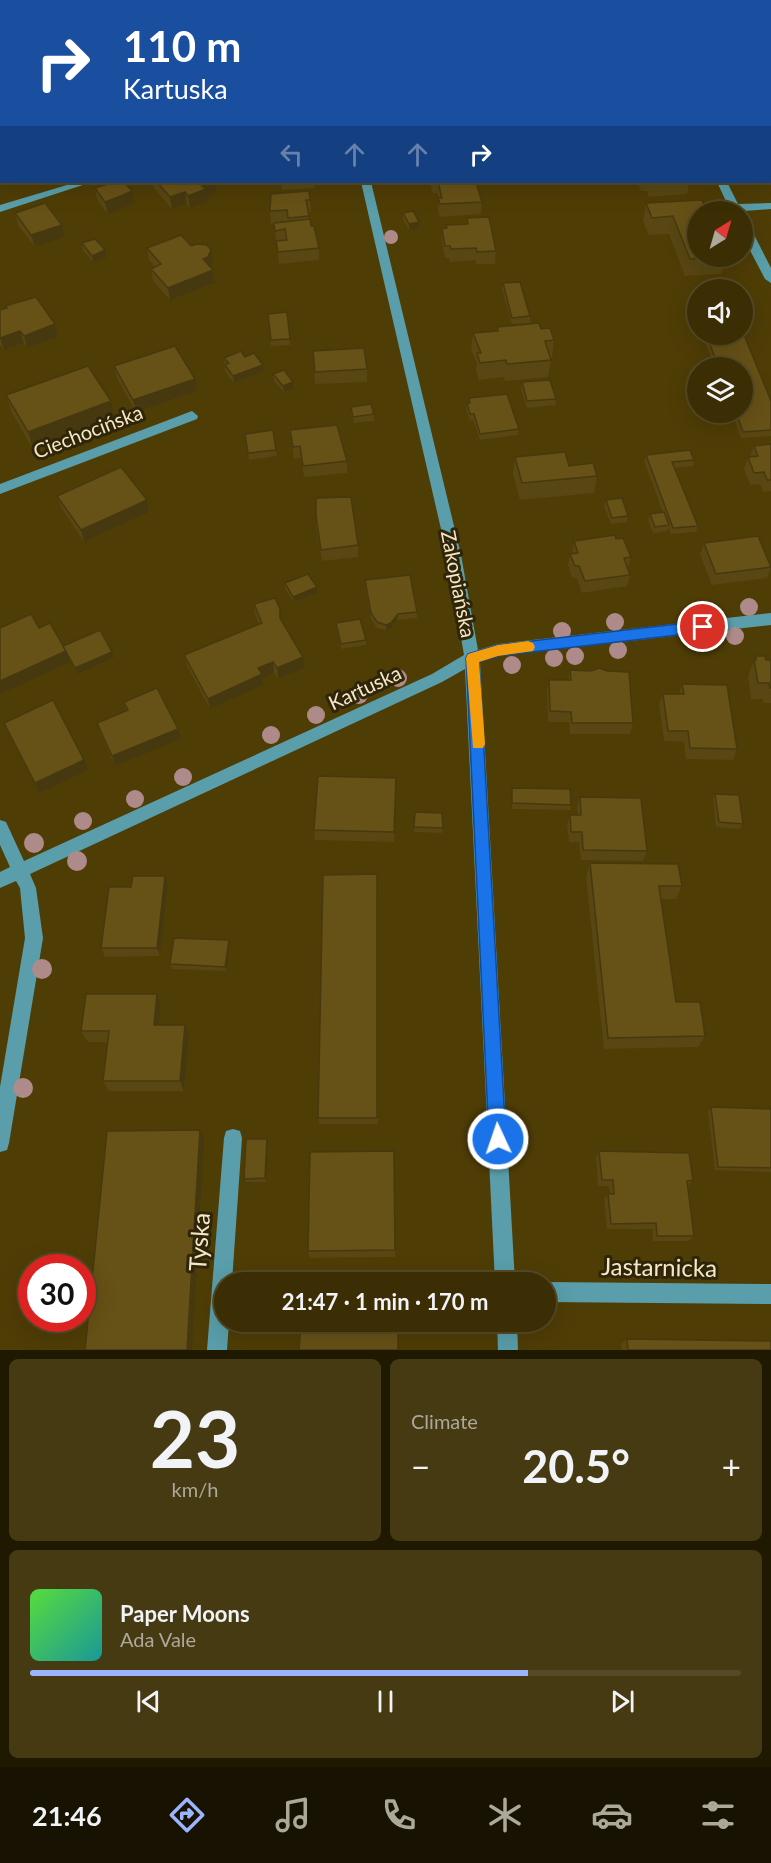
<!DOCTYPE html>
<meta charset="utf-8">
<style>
:root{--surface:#3b2e04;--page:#463a13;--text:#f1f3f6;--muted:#aca89a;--line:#544a26;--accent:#9bb4fd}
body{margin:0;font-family:Lato,sans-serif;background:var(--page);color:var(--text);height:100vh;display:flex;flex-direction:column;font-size:22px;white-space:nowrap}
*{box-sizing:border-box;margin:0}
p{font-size:20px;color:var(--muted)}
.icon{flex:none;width:33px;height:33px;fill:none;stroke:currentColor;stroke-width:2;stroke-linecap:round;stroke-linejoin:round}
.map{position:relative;height:1350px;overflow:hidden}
.side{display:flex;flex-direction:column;gap:9px;padding:9px;background:#201902;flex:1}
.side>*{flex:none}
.banner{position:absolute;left:0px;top:0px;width:771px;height:183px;box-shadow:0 6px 24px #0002,0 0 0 2px var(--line);background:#1a4fa0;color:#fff;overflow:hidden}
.needle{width:39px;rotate:37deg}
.fabs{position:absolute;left:687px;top:201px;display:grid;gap:12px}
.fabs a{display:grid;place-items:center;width:66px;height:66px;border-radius:50%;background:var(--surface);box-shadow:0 6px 24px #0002,0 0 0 2px var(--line);font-size:30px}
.speed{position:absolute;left:18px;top:1254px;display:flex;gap:12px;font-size:30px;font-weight:700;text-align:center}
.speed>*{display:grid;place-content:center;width:78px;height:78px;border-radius:50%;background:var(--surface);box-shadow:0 6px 24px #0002,0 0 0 2px var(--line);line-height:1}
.speed .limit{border:9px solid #d22;background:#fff;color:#111}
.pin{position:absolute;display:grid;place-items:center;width:51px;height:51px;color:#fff;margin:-26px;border:3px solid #fff;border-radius:50%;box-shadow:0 2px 6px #0007}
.me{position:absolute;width:66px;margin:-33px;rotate:357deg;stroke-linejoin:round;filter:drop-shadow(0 0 4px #0008)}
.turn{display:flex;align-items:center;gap:21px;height:126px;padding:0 24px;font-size:27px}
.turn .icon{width:78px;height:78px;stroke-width:2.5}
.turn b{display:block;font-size:42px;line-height:51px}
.lanes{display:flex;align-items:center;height:57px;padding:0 24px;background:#0003;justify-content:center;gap:30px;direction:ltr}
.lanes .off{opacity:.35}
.big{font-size:45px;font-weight:700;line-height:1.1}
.side .tile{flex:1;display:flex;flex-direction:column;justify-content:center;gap:9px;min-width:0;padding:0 21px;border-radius:9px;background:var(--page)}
.side .dial{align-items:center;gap:0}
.dial b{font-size:78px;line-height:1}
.song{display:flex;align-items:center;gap:18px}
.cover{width:72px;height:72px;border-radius:9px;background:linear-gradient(135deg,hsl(110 70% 55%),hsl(180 70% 35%))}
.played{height:6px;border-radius:3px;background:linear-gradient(90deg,var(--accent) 70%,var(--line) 70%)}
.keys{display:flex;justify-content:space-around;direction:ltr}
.heat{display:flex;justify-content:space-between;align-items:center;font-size:33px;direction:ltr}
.side .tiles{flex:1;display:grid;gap:9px;grid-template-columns:1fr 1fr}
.tile:last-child{grid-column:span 2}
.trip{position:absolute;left:214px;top:1272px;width:342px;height:60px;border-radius:30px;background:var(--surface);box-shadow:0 6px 24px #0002,0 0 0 2px var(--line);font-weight:700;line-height:60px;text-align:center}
.dock{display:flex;height:96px;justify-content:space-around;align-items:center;background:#181202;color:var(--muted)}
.dock .icon{width:42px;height:42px}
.dock .selected{color:var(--accent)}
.dock b{font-size:27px;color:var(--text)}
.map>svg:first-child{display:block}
</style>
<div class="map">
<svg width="771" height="1350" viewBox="0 0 771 1350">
<rect width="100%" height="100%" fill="#4f3d06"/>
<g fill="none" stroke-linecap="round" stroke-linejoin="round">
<g fill="#599eaa" fill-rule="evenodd">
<path d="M33,0H43V2H34Z"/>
<rect x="308" y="0" width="10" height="2"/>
<path d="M599,0H611L598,2Z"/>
<path d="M77,182H92L0,212V205Z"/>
<path d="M361,182H371L461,555L478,650L498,644L771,613V625L498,656L480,662L515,1282H495L465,669L442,682L30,874L36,888L43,938L9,1143L7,1150L0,1152V1087L25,938L20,888L16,881L0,888V872L10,867L0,845V820L6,822L24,861L432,674L464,655L447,555Z"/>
<path d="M717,182H727L738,204L771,203V209L731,212Z"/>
<path d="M742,220L748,223L771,268V283L765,279L742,235Z"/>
<path d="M192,411L198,416L197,419L0,494V484Z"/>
<path d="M233,1129L240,1131L242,1138L232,1282H225V1322H229L227,1350H207L224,1138L226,1131Z"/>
<path d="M545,1282H546L771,1284V1304L546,1302Z"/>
<path d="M497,1322H517L518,1350H498Z"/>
</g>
</g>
<g fill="#ae8b8a">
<circle cx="391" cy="237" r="7"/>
<circle cx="749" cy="607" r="9"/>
<circle cx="702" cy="610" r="9"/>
<circle cx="615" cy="622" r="9"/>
<circle cx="562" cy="631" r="9"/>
<circle cx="735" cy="636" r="9"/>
<circle cx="618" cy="650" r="9"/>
<circle cx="575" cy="656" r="9"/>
<circle cx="554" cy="658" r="9"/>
<circle cx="512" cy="665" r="9"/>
<circle cx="398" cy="678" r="9"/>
<circle cx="359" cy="695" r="9"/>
<circle cx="316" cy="715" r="9"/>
<circle cx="271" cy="735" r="9"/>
<circle cx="183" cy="777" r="9"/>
<circle cx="135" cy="799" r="9"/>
<circle cx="83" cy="821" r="9"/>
<circle cx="34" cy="843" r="10"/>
<circle cx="77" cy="861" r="10"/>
<circle cx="42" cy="969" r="10"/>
<circle cx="23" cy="1088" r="10"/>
</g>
<g fill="#584613">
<path d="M468,0H508V2H470Z"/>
<path d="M770,43H771V59L770,57Z"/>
<rect x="770" y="107" width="1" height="37"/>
<path d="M152,182H215L217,193L207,197L208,202L190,208L187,204L172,209L154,188Z"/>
<path d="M281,182H314V188L282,190Z"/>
<path d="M431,182H476L482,202L481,214L440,217L438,210L439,198L437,193H433L431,187Z"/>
<path d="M637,182H689L687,194L649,197L647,191H641Z"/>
<path d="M95,188L134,203L124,208L108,214L97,200Z"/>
<path d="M271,194L310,200L311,212L308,213L309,219L319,248V260L279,264L274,223L271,224L270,211Z"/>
<path d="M702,200L726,256L721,274L685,276L669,234L649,235L643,221L646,203Z"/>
<path d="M15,213L62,225L65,237L35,247L18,225Z"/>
<path d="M403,213L419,222V228L409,230L403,220Z"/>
<path d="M467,218L496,251L495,264H476L475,260L450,262L449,258H445L442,241V229H446V225L467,224Z"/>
<path d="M82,243L105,250L107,257L93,262L83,250Z"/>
<path d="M191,246L213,263L211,267L213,270L215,283L170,300L153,281L151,269L155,267L149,260L147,248Z"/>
<path d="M503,283L530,316V323L512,324L502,289Z"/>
<path d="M5,306L55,324L58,337L27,348L24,343L4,350L0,345V310L6,308Z"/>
<path d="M287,312L290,345L271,346L268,314Z"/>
<path d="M497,327L541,329L554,340L552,358H550L551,360L548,377L505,381L504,377L479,380L476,370L477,363L471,350L473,333L496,331Z"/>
<path d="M703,334H742L771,401V436L741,438L732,412H742V368H715L703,336Z"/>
<path d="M313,351L367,369V382L315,384Z"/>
<path d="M245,357L263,365L264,371L234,383L225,371L224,358Z"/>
<path d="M114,366L197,391L136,412L117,378Z"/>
<path d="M273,374L294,388L284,392L274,381Z"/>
<path d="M522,382L556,399L555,405L527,408L521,388Z"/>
<path d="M6,395L111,401L115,418L33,449L12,413Z"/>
<path d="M469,398L519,429L518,435L480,440L473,420L470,421L466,409L467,403H469Z"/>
<path d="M351,407L374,414V421L354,423L351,413Z"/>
<path d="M290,430L347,461V473L304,477L301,458L294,459Z"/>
<path d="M245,434L276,450L277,456L249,460Z"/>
<path d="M771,444V491L763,492L760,484L750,485L744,469L748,457H750L754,446Z"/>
<path d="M646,455L694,460L693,466L674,468L698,526L696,532L671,534L668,527L667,531L653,533L648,520L650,514L663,512L644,461Z"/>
<path d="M515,457L569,466L597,476L594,493L520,500L513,474Z"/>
<path d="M57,496L147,500L149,512L84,542L61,507Z"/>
<path d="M606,500L628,516L627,522L611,524L604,506Z"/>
<path d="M316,516L358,545V557L322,561L316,527Z"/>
<path d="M616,539L631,557L628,568L630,575L627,586L582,593L577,578H572L568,565L570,554H572L574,541Z"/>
<path d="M704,543L771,567L767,578L712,585L700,555Z"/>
<path d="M365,580L417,612V618L397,620L391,629L386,630L377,628L371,619L365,586Z"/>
<path d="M285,583L317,593L294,602L285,589Z"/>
<path d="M254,604L281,620L304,668L278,679L274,673L262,678L263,685L210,709L187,666L184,655L259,624L255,615Z"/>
<path d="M336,623L366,640V645L341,649L336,628Z"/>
<path d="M756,656L766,660H771V703H763V699H751L748,676Z"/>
<path d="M570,670L633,723L630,734H570L569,722H548L547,691L549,680H568Z"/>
<path d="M682,684L737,749L733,760L686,759L684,742L664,741L659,704L663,694H679Z"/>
<path d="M124,702L181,739L115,766L100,733L97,723L126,711Z"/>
<path d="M396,778L394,842L315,840L314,830Z"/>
<path d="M512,788L571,805L570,810L512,809Z"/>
<path d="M715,794L743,824L740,829L716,827L713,799Z"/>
<path d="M580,797L647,851L643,861L581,860L579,842H569L567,824L570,815H578L577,807Z"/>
<path d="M415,812L443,828L442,833L414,832Z"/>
<path d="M590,863L682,886L676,899H661L676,1002L705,1036L698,1047L604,1049L586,877Z"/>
<path d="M377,874L378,1124H319L318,1118Z"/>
<path d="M165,876L168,885L160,956L105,957L101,948L131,887Z"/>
<path d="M229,940L230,945L227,971L172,969L170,964Z"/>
<path d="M157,994L161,1005L159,1025L189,1036L184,1091H109L103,1081L108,1042H88L81,1031Z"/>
<path d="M711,1107L771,1109V1172L715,1170L708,1111Z"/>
<path d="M267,1139L268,1142L266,1182H246L244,1179Z"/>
<path d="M599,1151L693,1180L688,1186L694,1236L689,1241H653L652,1229H607L604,1199L608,1194H610L609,1186H598L596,1157Z"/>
<path d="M395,1250V1257L310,1258L308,1251Z"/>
<path d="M627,1339L771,1350H622L621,1344Z"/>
</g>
<g fill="#47390f">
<path d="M203,0H219V2H198V1Z"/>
<path d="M498,0H508V2H493Z"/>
<path d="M520,0H531L527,2H520Z"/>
<path d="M213,182H215L217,193L207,197L208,202L190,208L188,196L202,186Z"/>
<path d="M132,191L134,203L124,208L108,214L105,202Z"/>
<path d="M185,192L187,204L172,209L170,197Z"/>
<path d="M419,222V228L409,230V224Z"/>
<path d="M62,225L65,237L35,247L31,235Z"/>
<path d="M105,250L107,257L93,262L92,256Z"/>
<path d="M211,250L213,263L210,269L203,259Z"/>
<path d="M213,270L215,283L170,300L168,288Z"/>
<path d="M55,324L58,337L27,348L24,336Z"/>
<path d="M20,331L24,343L4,350L0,338Z"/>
<path d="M263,365L264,371L234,383L233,376Z"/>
<path d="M195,379L197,391L136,412L133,400Z"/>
<path d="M293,382L294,388L284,392L283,386Z"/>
<path d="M111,401L115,418L33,449L28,432Z"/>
<path d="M147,500L149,512L84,542L81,530Z"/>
<path d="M317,587V593L294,602L293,597Z"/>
<path d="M398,614L397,620L391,629L386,630V625Z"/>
<path d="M66,651L70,662L0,694V681Z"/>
<path d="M112,652L114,657L77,674L75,668Z"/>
<path d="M303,657L304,668L278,679L277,668Z"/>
<path d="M273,662L274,673L262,678L263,685L210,709L208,699L258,668Z"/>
<path d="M178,729L181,739L115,766L112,756Z"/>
<path d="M84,760L88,770L39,793L35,783Z"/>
<path d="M165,876L168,885L160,956L157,948Z"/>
<path d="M229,940L230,945L227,971L225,967Z"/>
<path d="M157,994L161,1005L158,1036L154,1025Z"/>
<path d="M185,1025L189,1036L184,1091L180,1081Z"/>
<path d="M200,1130L204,1139L192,1350H187Z"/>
<path d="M267,1139L268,1142L266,1182L265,1178Z"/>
</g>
<g fill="#665116" stroke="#47390f" stroke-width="1.5">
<path d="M100,0H128L129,2H101Z"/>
<path d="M237,0H275L262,2H238Z"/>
<path d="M352,0H384L385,2H353Z"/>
<path d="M483,0H498L493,2H485Z"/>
<path d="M714,0H736L737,2H715Z"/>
<path d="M759,0H771V4H770V2H760Z"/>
<path d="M2,7V35L0,36V8Z"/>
<rect x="770" y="107" width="1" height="19"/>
<path d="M2,142V163H0V143Z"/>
<path d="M114,182H124L132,191L121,196L105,202L95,188Z"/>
<path d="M157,182H213L202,186L206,189L188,196L185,192L170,197Z"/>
<path d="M438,182H476L482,202L440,204L438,198H442Z"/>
<path d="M309,191L310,200H306L309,216L288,218L287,210L270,211L271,194Z"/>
<path d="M702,200L707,212H698V256H725L690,259L673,216L652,218L646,203Z"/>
<path d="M45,203L62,225L31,235L15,213Z"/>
<path d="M413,211L419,222L409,224L403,213Z"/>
<path d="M489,217L496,251L477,252L476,248L451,249L450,246H445L442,229L447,228L446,225L468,224L467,218Z"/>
<path d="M310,219L311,226H314L319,248L278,252L276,241L287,240L285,229L275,231L274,223Z"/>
<path d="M181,235L191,246L197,244L207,245L211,250L208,257L203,259L213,270L168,288L151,269L161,264L147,248Z"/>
<path d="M95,239L105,250L92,256L82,243Z"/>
<path d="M520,282L530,316L512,318L503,283Z"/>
<path d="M36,297L55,324L24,336L20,331L0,338V310L7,308L5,306Z"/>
<path d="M287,312L290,339L271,340L268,314Z"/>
<path d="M539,323L541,329L550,328L554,340L545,341L551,360L507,364L506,360L480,363L477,353H481L473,333L498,331L497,327Z"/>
<path d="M742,330L771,401V430L743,432L736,412H742V368H719L706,334H742Z"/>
<path d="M175,346L195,379L133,400L114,366Z"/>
<path d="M364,348L367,369L315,372L313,351Z"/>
<path d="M241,351L245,357L254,353L263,365L233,376L225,365L229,363L224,358Z"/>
<path d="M88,366L111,401L28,432L6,395Z"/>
<path d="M284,370L293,382L283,386L273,374Z"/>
<path d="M550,380L556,399L527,401L522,382Z"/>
<path d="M507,394L519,429L480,434L474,414H470L467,403H470L469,398Z"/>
<path d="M371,404L374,414L353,417L351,407Z"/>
<path d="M337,425L347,461L303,466L300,446L293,447L290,430Z"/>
<path d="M273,430L276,450L248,453L245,434Z"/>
<path d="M771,444V480H767L764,472L754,473L748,457L758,456L754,446Z"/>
<path d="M690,450L694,460L672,462L698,526L673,528L646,455Z"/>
<path d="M565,452L569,466L593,463L597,476L522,483L515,457Z"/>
<path d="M121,467L147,500L81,530L57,496Z"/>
<path d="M351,497L358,545L321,550L316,516V498Z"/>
<path d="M622,498L628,516L612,518L606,500Z"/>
<path d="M664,512L669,525L655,527L650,514Z"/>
<path d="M615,535L616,539L623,538L631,557L624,558L630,575L585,581L579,566H575L570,554L578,553L574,541Z"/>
<path d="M758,536L771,567L716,574L704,543Z"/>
<path d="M308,574L317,587L293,597L285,583Z"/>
<path d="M410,575L417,612L398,614L391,623L386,625L377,622L371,613L365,580Z"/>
<path d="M275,598L280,609V618L303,657L277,668L273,662L258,668L262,674L208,699L184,655L262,623L254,604Z"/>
<path d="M31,614L39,628L50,623L66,651L0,681V628Z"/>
<path d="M360,619L366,640L341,644L336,623Z"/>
<path d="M100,630L112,652L75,668L63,646Z"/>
<path d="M756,656H765L766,660H771V688H770L769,683H758L754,661L756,660Z"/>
<path d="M599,668L607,671L629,672L633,723H572L571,712L550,711L549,680H571L570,670L591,671Z"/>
<path d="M682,684L727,685L737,749L690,748L688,731H668L663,694H684Z"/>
<path d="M157,688L178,729L112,756L97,723L128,710L124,702Z"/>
<path d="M53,700L84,760L35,783L4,723Z"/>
<path d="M318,776L396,778L394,832L314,830Z"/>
<path d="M512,788L570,789L571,805L512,803Z"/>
<path d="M715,794L739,795L743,824L719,822Z"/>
<path d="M580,797L641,798L647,851L583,850L582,832H571L570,815H581Z"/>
<path d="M415,812L442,813L443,828L414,827Z"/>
<path d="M590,863L678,864L682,886H659L676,1002H700L705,1036L608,1038Z"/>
<path d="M377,874V1118H318L323,875Z"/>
<path d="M133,876H165L157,948H101L109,887H131Z"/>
<path d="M174,938L229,940L225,967L170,964Z"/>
<path d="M86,994H157L154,1025H185L180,1081H103L109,1031H81Z"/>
<path d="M711,1107L771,1109V1168L718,1167Z"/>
<path d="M200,1130L187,1350H85L107,1131Z"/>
<path d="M246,1139H267L265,1178L244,1179Z"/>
<path d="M394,1151L395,1250L308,1251L310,1152Z"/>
<path d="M599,1151L689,1153L693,1180L687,1181L694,1236H657L656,1223L611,1224L608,1194H614L613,1180H602Z"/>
<path d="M301,1322H398V1350H299Z"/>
<path d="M627,1339L771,1341V1350H628Z"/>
</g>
<path fill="#1a73e8" stroke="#114b97" stroke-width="1.5" d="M703,621L709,627L703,632L498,656L479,662L506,1139L504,1145L498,1148L492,1145L489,1139L466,658L468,654L498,645Z"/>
<path fill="#f59e0b" d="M528,641L533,643L535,647L533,651L498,656L479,662L485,744L483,748H473L466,658L468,654L498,645Z"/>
<g text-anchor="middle" stroke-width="6" stroke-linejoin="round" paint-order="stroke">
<g font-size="20" fill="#f5e8c8" stroke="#2f2509">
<text transform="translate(88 432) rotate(-21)" y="7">Ciechocińska</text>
<text transform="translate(458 584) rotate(79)" y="7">Zakopiańska</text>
<text transform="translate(365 688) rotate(-25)" y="7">Kartuska</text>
</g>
<g font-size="24" fill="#f5e8c8" stroke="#2f2509">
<text transform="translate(200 1242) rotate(-86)" y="8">Tyska</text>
<text transform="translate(659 1268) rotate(1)" y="8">Jastarnicka</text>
</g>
</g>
</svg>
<div class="fabs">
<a><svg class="needle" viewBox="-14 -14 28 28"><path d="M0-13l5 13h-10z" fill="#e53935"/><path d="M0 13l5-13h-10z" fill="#aca89a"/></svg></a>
<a><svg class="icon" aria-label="sound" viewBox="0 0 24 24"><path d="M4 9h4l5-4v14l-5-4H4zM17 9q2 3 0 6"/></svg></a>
<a><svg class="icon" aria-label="layers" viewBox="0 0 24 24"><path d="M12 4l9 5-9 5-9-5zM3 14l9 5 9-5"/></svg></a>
</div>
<div class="speed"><div class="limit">30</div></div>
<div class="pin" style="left:703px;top:627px;background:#d93025"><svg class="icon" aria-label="arrive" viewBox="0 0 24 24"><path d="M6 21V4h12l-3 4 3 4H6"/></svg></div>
<svg class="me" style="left:498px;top:1139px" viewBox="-20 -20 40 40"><circle r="17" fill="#1a73e8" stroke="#fff" stroke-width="3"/><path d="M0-11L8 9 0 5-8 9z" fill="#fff"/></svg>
<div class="trip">21:47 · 1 min · 170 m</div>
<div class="banner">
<div class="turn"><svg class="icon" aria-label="right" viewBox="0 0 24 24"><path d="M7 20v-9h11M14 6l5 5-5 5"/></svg><div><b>110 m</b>Kartuska</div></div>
<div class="lanes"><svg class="icon off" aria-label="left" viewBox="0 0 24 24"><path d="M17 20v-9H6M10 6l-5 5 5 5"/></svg><svg class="icon off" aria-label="ahead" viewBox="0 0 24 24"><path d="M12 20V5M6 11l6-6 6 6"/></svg><svg class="icon off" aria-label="ahead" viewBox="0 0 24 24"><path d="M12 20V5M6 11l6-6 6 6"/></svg><svg class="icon" aria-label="right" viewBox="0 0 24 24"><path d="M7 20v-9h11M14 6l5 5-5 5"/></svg></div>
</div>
</div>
<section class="side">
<div class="tiles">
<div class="tile dial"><b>23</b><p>km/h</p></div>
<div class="tile"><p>Climate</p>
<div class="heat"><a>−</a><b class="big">20.5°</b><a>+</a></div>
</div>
<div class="tile">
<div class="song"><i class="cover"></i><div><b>Paper Moons</b><p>Ada Vale</p></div></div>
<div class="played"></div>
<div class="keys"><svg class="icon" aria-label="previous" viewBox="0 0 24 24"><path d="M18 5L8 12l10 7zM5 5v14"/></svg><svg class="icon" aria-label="pause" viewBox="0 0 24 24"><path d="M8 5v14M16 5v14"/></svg><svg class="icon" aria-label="next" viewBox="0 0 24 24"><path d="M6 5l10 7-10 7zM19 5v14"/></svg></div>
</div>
</div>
</section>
<nav class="dock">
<b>21:46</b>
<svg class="icon selected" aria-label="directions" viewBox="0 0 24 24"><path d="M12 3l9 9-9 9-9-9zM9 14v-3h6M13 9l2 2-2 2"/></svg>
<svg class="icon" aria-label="music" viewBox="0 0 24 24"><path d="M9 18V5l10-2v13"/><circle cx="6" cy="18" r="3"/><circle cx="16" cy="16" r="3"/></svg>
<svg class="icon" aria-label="phone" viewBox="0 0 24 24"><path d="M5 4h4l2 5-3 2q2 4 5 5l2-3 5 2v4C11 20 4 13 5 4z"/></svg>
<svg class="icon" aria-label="climate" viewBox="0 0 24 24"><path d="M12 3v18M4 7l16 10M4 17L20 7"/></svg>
<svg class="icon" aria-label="car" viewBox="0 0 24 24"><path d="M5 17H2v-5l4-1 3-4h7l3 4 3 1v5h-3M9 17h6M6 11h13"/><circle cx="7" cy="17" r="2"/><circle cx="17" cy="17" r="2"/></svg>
<svg class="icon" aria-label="filters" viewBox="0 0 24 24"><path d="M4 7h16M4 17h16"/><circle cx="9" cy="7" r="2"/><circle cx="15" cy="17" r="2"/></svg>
</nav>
